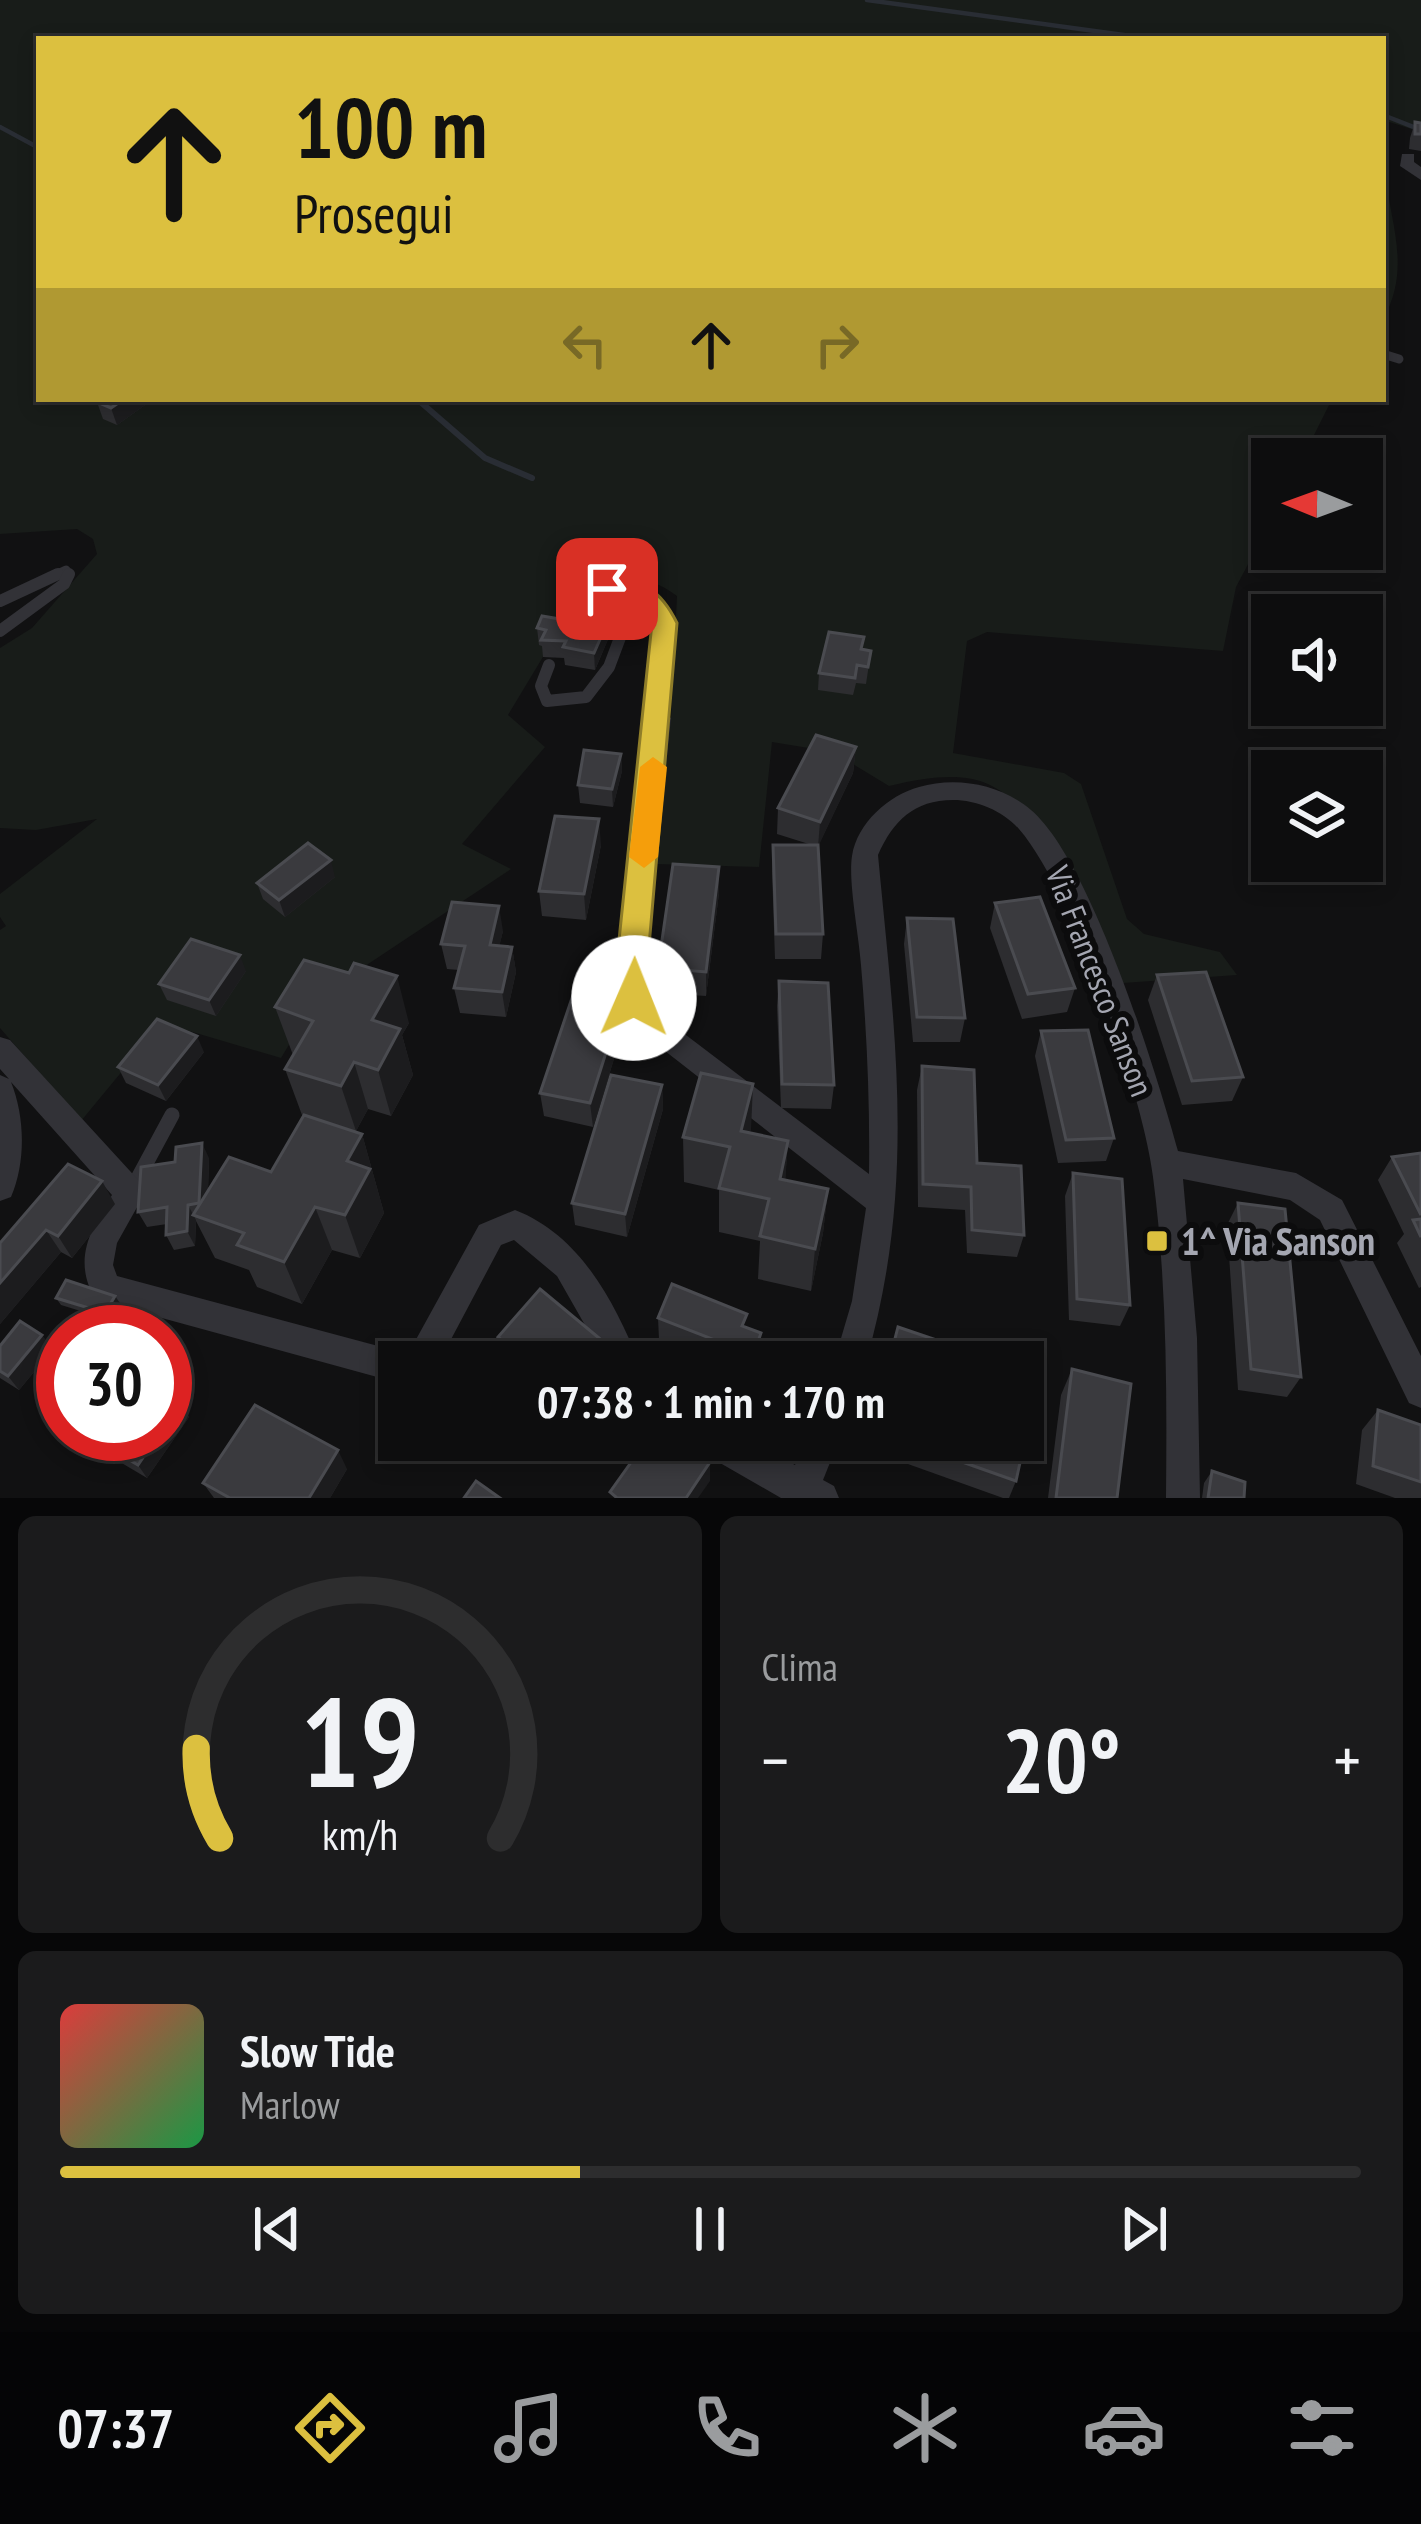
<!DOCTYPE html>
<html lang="it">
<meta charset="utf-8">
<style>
:root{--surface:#0d0d0e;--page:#1b1b1c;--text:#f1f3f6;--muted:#9a9c9e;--line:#2d2d2e;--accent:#dcc03f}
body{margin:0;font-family:"PT Sans Narrow",sans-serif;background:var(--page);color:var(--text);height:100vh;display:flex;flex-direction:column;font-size:45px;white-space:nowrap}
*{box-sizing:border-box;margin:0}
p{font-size:39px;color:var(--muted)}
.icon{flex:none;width:66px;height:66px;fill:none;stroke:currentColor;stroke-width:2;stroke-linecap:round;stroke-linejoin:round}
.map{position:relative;height:1498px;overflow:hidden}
.sheet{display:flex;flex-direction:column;gap:18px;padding:18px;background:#070708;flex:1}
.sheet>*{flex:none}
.guide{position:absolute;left:36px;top:36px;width:1350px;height:366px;border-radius:0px;box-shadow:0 6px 18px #0003,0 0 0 3px var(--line);background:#dcc03f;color:#111;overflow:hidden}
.needle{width:78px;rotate:271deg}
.fabs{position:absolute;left:1251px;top:438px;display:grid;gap:24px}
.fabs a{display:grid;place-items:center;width:132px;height:132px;border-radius:0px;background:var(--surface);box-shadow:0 6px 18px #0003,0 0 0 3px var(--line);font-size:60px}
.speed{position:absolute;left:36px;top:1305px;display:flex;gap:24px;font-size:60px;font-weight:700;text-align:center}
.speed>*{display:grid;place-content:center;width:156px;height:156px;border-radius:50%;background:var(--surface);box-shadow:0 6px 18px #0003,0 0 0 3px var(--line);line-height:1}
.speed .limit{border:18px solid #d22;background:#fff;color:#111}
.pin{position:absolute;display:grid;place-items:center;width:102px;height:102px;color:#fff;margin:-51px;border-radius:24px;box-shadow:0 6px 18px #0006}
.me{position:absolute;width:132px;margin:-66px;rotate:1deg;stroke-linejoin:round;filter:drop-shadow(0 0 9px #0008)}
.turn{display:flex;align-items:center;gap:42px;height:252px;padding:0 60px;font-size:54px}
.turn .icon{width:156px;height:156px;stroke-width:2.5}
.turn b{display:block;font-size:84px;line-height:102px}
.lanes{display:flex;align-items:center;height:114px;padding:0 60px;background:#0003;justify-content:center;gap:60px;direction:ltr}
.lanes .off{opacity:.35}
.big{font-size:90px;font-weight:800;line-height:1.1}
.sheet .tile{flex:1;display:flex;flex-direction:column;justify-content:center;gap:18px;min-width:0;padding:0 42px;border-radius:18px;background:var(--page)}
.sheet .dial{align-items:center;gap:0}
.dial svg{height:312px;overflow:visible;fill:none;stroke:var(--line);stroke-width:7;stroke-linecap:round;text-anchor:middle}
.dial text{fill:var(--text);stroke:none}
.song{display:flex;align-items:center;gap:36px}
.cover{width:144px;height:144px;border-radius:18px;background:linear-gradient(135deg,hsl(0 70% 55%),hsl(140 70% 35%))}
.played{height:12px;border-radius:6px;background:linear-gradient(90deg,var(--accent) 40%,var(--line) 40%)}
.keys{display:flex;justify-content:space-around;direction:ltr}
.heat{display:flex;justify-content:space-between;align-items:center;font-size:66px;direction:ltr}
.sheet .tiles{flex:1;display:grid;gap:18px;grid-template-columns:1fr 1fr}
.tile:last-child{grid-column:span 2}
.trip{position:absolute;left:378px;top:1341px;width:666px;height:120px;border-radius:0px;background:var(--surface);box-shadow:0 6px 18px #0003,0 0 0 3px var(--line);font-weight:800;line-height:120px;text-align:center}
.tabs{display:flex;height:192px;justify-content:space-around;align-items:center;background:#050506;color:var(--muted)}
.tabs .icon{width:84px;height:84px}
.tabs .active{color:var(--accent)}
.tabs b{font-size:54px;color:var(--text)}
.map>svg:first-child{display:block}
</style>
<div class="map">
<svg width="1421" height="1498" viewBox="0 0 1421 1498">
<rect width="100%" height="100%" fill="#111112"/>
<path fill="#181c19" d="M0,0H1421V132L1386,121C1386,136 1383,154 1385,169C1390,226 1412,266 1383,320V39H39V399H1332L1302,459H1272V519L1236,587L1223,651L987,632L967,641L953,753L1064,773L1081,784L1127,919L1144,934L1220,952L1237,975L1123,983C1102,945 1080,907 1059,869C1012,785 989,762 889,786L833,752L772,742L759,867L655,864L671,718L677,596C646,572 620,577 585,587L508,715L545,747L462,844L511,869L317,998L281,1058L162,1023L81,1121L0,1028V930L6,926L0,917V894L97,819L36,830L0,828V648L32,628L97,554L93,539L77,529L0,534Z"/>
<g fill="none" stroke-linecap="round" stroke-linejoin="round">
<g stroke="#292d34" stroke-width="4.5">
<path d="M867,0L1153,39"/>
<path d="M1383,115L1421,130"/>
<path d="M0,127L39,148"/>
</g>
<path stroke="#292d34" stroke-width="6" d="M417,399L485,458L532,478"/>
<g stroke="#323237" stroke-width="9">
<path d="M1383,354L1399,359"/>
<path d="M51,577L66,570L68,577"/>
</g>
<g stroke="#323237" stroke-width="12">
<path d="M0,601L58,574"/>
<path d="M632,606L594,595L629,590L661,609L659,718"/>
<path d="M0,631L64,584L69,574"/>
<path d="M549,665L541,686L547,701L586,697L609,667L633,603"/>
</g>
<path stroke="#323237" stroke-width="15" d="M130,1193L172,1115"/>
<g fill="#323237" fill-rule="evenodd">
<path d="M1402,154H1414V162L1421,167V180L1400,166Z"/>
<path d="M659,710L671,718L645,969L653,1010L869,1174C870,1104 867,1035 861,965C859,936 848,882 852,856C857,823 889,795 919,787C956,776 1001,784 1031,810C1091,861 1156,1071 1178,1151L1296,1173L1342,1200L1421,1356V1408L1409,1403L1320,1220L1290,1200L1183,1179L1197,1338L1200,1498H1166C1167,1392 1167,1283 1153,1177C1143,1095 1072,890 1019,829C1003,811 977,800 953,800C914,800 893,821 878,855C895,1035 917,1184 866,1362H834L852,1301L866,1208L633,1026L620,998L617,969L647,718Z"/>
<path d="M0,1037L10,1040L141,1183L145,1193L117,1243L113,1265L117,1276L408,1354L479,1225L515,1210C580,1235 614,1301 639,1362H606L557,1276L514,1240L501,1245L439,1362H399V1383L96,1300C72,1261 90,1230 112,1195L11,1082C25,1117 26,1162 11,1197L0,1201V1075L9,1079L0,1069Z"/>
<path d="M696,1440H748L795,1465L805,1440H839L823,1480L834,1486L839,1498H781L701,1452Z"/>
</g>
</g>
<g fill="#2d2d30">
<path d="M1415,122L1421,123V151L1409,149L1410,138Z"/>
<path d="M97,402L145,405L117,425L103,419Z"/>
<path d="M620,594V611L595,670L565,665L564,658L543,657L542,646L539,645L537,628Z"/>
<path d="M862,650L871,651L866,684L856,683L853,695L818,690L819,673Z"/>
<path d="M856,747L853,773L818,846L823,934L821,959H775L772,871L773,845H812L777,834L778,808Z"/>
<path d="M621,754L622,771L613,807L580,803L578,785Z"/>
<path d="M601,845L586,920L542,916L539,891Z"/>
<path d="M335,877L285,917L263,899L257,883Z"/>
<path d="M719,893L706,996L659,993L658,968Z"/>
<path d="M995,903L1075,988L1067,1012L1022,1019L990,928Z"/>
<path d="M907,918L965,1018L960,1042H913L904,944Z"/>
<path d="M503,931L499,946L512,947L516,972L506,1017L460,1013L454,988L459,970L447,969L441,944Z"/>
<path d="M246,971L216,1016L167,1000L159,984Z"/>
<path d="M1157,975L1243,1077L1232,1101L1182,1105L1148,1000Z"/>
<path d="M779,981L834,1085L831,1109L781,1108L777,1006Z"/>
<path d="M623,999L625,1023L593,1127L544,1116L540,1093Z"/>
<path d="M275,1007L409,1023L402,1035L413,1075L391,1116L368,1109L356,1131L362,1134L384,1213L360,1258L332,1250L302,1304L257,1287L249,1270L215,1258L196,1221L195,1246L174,1250L166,1235L167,1224L147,1227L138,1212L209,1158L208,1191L271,1172L304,1115H302L285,1069L293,1055Z"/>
<path d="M1041,1031L1114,1138L1106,1161L1058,1163L1035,1056Z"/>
<path d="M204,1052L166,1101L126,1083L118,1067Z"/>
<path d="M922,1066L977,1163L1024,1235L1017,1257L967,1253L965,1210L918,1207L917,1090Z"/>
<path d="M662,1085L663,1109L627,1237L575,1225L572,1203Z"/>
<path d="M750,1133L788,1141L785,1180L828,1189L823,1233L811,1291L758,1279L760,1241L719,1232V1190L684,1182L683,1137Z"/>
<path d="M1421,1153V1287L1419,1288L1397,1243L1404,1234L1378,1180L1392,1157Z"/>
<path d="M1073,1173L1130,1305L1120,1326L1069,1320L1065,1196Z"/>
<path d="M1238,1203L1301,1377L1287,1397L1238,1390L1227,1225Z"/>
<path d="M115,1204L72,1258L61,1252L0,1324V1243Z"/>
<path d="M56,1298L120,1303L110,1320L61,1305Z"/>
<path d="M658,1318L746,1327L761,1333L760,1354L708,1358L659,1339Z"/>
<path d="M498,1337L607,1362H508L503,1358Z"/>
<path d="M0,1346L53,1349L19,1390L0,1378Z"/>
<path d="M1072,1369L1117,1498H1048L1061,1395Z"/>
<path d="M181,1404L189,1417L147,1478L98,1449L88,1436Z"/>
<path d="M1378,1410L1421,1425V1498H1395L1356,1484L1362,1430Z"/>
<path d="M868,1440H1023L1016,1481L1009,1498H1003L866,1449Z"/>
<path d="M347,1469L330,1498H214L203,1483Z"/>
<path d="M1212,1471L1244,1498H1202L1204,1483Z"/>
</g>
<g fill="#1c1c1e">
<path d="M124,399H143L145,405L117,425L111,408Z"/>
<path d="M620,594V611L595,670L594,653Z"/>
<path d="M856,747L853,773L818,847L820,822Z"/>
<path d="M621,754L622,771L613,807L612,789Z"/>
<path d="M599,819L601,845L586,920L584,894Z"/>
<path d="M331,860L335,877L285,917L279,900Z"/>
<path d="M719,867V893L706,996V972Z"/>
<path d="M499,906L503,931L494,970L490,945Z"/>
<path d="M512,947L516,972L506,1017L502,992Z"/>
<path d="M240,955L246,971L216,1016L209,1000Z"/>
<path d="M397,976L409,1023L402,1035L413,1075L391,1116L378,1070L372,1020Z"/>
<path d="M623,999L625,1023L593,1127L590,1103Z"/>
<path d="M197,1036L204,1052L166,1101L158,1085Z"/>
<path d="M354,1062L368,1109L356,1131L341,1086Z"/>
<path d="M753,1084L751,1130L739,1176L741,1131Z"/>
<path d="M662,1085L663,1109L627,1237L625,1214Z"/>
<path d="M362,1134L384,1213L360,1258L345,1215L347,1161Z"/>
<path d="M788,1141L785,1186L780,1179Z"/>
<path d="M202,1143L209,1158L207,1218L199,1203Z"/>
<path d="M102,1181L115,1204L72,1258L58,1236Z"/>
<path d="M828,1189L823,1233L811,1291L815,1249Z"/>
<path d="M188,1205L196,1220L195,1246L187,1231Z"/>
<path d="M315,1207L332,1250L302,1304L284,1262Z"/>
<path d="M46,1230L61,1252L0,1324V1283Z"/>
<path d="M115,1296L120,1303L110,1320L105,1313Z"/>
<path d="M761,1333L760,1354L757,1362H751Z"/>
<path d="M42,1335L53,1349L19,1390L8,1376Z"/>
<path d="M605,1343L607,1362H589Z"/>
<path d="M181,1404L189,1417L147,1478L138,1465L159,1434H165V1426Z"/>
<path d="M338,1450L347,1469L330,1498H309Z"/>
<path d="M710,1462V1481L698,1498H686Z"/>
</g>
<g fill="#3a3a3e" stroke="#4a4b50" stroke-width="3">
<path d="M1415,122L1421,123V134H1415Z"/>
<path d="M102,399H124L111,408L97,402Z"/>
<path d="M575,587L620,594L594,653L563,647L566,641L541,640L546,630L537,628L542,616L560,619Z"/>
<path d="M829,632L864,637L861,649L871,651L868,667L857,665L855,678L819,673Z"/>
<path d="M816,735L856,747L820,822L778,808Z"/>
<path d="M584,750L621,754L612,789L578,785Z"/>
<path d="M555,816L599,819L584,894L539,891Z"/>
<path d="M308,843L331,860L279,900L257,883Z"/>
<path d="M773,845H818L823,934H776Z"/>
<path d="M673,864L719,867L706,972L658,968Z"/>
<path d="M1040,897L1075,988L1028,994L995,903Z"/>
<path d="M452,902L499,906L490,945L512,947L502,992L454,988L465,946L441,944Z"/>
<path d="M907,918L953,919L965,1018L917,1017Z"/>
<path d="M191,939L240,955L209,1000L159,984Z"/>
<path d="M304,960L349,973L354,963L397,976L372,1020L400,1029L378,1070L354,1062L341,1086L285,1069L313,1021L275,1007Z"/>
<path d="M1206,972L1243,1077L1192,1081L1157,975Z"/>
<path d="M779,981L828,983L834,1085L782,1084Z"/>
<path d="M575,989L623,999L590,1103L540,1093Z"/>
<path d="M157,1019L197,1036L158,1085L118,1067Z"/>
<path d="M1088,1030L1114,1138L1066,1140L1041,1031Z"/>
<path d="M922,1066L974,1070L977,1163L1021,1166L1024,1235L972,1230L971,1187L923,1184Z"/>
<path d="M701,1073L753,1084L741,1131L788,1141L780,1179L828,1189L815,1249L760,1236L769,1199L719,1188L730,1147L683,1137Z"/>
<path d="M611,1075L662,1085L625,1214L572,1203Z"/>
<path d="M304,1115L362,1134L347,1161L370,1169L345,1215L315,1207L284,1262L237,1245L244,1233L193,1215L229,1157L271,1172Z"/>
<path d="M202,1143L199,1203L188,1205L187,1231L166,1235L167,1207L138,1212L141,1167L175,1162L176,1147Z"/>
<path d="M1421,1153V1215L1392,1157Z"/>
<path d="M68,1164L102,1181L58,1236L46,1230L0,1283V1243Z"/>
<path d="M1073,1173L1122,1179L1130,1305L1077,1299Z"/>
<path d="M1238,1203L1285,1209L1301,1377L1251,1369Z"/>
<path d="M1421,1219V1237L1413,1220Z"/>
<path d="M66,1280L115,1296L105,1313L56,1298Z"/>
<path d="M672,1284L747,1314L742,1326L761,1333L751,1362H707L715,1340L658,1318Z"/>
<path d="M540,1289L605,1343L589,1362H528L498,1337Z"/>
<path d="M20,1321L42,1335L8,1376L0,1371V1346Z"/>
<path d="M898,1327L1001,1362H936L930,1360L929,1362H889Z"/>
<path d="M1072,1369L1131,1384L1117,1498H1056Z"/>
<path d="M1023,1370L1039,1375L1016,1481L900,1440H1023Z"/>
<path d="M165,1395L181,1404L165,1426Z"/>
<path d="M255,1405L338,1450L309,1498H230L203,1483Z"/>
<path d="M1378,1410L1421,1425V1482L1373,1466Z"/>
<path d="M90,1434H159L138,1465L88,1436Z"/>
<path d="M647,1440H680L710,1462L686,1498H617L610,1492Z"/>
<path d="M1212,1471L1245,1482L1244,1498H1208Z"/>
<path d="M476,1481L500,1498H464Z"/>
</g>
<path fill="#dcc03f" stroke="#8f7d29" stroke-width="3" d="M607,581C646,582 660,589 677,623L647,969L649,998L634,1011L618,998L616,969L652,623C638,595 626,602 598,595V583Z"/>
<path fill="#f59e0b" d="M653,757L667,767L658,857L644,868L629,857L640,767Z"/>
<rect fill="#dcc03f" stroke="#0c0c0d" stroke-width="4.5" x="1145" y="1229" width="24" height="24" rx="6"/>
<g text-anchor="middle" stroke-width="12" stroke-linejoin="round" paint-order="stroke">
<g font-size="33" fill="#a4a6b1" stroke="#0c0c0d">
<text transform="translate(1100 981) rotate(69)" y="12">Via Francesco Sanson</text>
</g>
<g font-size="39" font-weight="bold" fill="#a4a6b1" stroke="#0c0c0d" text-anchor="start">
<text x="1181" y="1255">1^ Via Sanson</text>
</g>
</g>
</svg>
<div class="fabs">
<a><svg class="needle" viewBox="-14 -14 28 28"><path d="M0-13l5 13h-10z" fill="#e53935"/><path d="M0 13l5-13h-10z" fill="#9a9c9e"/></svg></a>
<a><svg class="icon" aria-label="sound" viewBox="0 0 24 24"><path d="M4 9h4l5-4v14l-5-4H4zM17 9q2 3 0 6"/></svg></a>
<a><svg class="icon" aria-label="layers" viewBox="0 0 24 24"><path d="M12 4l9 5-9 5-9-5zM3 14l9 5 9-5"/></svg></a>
</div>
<div class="speed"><div class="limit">30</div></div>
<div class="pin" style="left:607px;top:589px;background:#d93025"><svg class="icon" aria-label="arrive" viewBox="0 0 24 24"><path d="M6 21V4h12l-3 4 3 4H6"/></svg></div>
<svg class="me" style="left:634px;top:998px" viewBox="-20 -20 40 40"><circle r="19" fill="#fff"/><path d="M0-13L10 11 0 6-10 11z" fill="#dcc03f"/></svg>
<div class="trip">07:38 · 1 min · 170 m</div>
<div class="guide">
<div class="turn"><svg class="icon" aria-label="ahead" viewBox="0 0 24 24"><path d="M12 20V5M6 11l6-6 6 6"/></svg><div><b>100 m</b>Prosegui</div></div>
<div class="lanes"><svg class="icon off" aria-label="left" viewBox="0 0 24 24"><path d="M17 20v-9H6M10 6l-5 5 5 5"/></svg><svg class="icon" aria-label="ahead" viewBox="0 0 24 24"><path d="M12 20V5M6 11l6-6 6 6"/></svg><svg class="icon off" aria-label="right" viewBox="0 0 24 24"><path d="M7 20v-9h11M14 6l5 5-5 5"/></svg></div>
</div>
</div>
<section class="sheet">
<div class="tiles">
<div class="tile dial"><svg viewBox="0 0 100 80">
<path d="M14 69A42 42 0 1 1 86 69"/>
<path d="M14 69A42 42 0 0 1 8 46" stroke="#dcc03f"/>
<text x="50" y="56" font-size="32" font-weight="700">19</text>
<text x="50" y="72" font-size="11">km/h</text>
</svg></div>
<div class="tile"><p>Clima</p>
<div class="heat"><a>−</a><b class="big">20°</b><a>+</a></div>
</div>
<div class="tile">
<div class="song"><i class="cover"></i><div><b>Slow Tide</b><p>Marlow</p></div></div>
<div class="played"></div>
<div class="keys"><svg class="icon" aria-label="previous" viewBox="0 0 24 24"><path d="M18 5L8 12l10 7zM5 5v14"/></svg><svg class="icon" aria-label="pause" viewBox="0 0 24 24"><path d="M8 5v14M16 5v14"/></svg><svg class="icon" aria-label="next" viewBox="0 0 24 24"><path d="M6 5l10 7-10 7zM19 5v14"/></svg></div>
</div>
</div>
</section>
<nav class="tabs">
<b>07:37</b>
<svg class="icon active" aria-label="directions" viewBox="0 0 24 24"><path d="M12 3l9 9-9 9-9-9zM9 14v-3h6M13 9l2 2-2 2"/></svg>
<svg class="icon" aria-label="music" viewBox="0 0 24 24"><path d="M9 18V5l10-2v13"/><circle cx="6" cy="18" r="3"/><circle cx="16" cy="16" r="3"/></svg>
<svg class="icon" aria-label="phone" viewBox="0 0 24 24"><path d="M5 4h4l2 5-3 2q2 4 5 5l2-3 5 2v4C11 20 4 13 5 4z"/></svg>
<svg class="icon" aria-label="climate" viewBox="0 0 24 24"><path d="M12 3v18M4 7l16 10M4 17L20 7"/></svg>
<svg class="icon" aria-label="car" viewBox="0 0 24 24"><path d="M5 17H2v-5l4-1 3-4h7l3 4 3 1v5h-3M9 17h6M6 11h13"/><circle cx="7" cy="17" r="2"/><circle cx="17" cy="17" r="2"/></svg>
<svg class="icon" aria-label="filters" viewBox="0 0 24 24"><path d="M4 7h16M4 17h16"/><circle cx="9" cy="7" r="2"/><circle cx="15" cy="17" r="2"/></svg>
</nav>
